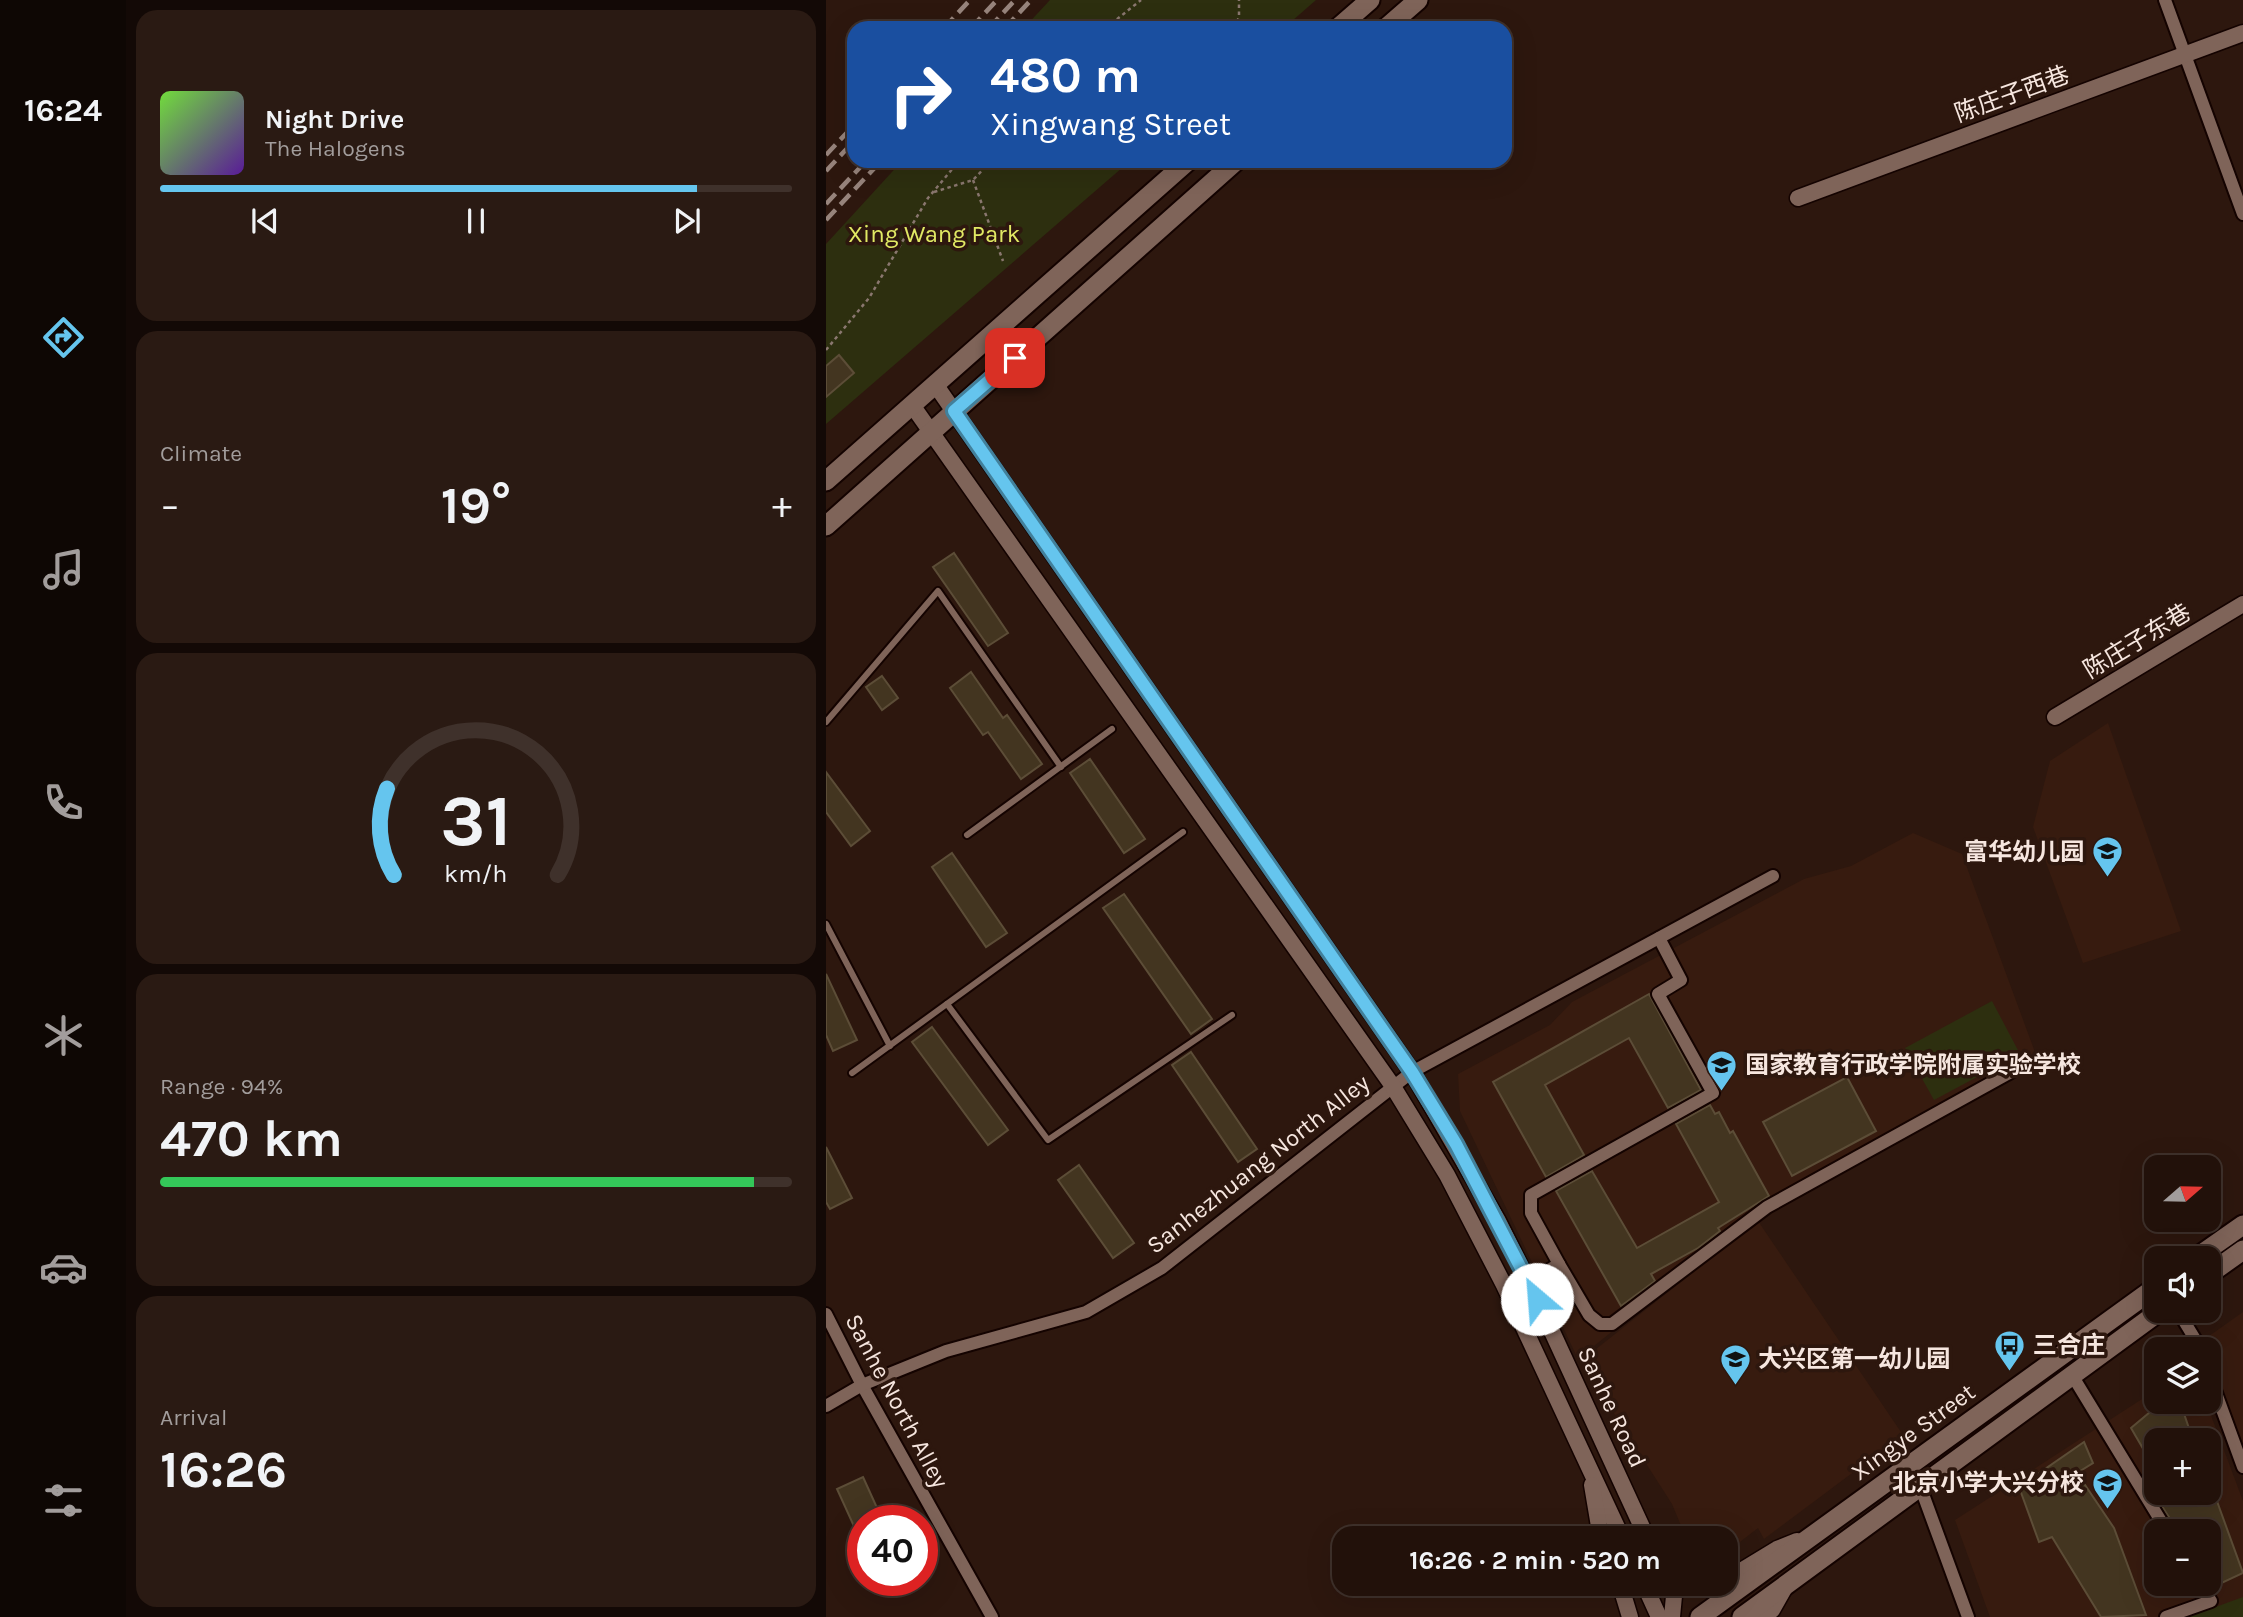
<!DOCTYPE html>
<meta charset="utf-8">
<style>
:root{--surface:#22110a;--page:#2a1a13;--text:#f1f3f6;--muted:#a29d9c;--line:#3f312b;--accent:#65c5ee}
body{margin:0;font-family:Karla,"Noto Sans SC",sans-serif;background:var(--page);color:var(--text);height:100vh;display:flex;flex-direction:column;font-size:26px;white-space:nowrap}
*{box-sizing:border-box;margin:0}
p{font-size:23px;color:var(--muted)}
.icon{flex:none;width:38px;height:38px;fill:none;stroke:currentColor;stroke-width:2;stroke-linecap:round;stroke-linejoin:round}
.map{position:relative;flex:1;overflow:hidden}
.side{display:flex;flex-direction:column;gap:10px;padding:10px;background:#130906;width:700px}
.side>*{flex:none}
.guide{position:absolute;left:21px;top:21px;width:665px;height:147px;border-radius:21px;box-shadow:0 7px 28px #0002,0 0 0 2px var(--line);background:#1a4fa0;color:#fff;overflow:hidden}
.needle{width:46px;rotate:70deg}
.buttons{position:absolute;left:1318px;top:1155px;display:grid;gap:14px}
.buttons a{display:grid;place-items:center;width:77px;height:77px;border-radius:14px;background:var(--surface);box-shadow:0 7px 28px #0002,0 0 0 2px var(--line);font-size:35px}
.speed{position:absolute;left:21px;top:1505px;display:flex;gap:14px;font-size:35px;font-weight:700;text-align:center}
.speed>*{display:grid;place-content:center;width:91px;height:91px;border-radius:50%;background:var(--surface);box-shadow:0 7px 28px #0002,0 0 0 2px var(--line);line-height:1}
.speed .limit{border:10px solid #d22;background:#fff;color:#111}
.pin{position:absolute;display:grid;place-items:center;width:60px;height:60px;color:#fff;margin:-30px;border-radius:14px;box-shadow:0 4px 10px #0006}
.me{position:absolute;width:77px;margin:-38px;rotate:333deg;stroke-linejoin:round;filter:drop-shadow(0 0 5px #0008)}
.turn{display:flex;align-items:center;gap:24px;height:147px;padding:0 28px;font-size:32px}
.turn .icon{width:91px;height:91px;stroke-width:2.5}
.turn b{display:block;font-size:49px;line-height:60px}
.big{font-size:52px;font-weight:700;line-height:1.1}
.side .widget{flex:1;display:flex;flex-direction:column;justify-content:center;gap:10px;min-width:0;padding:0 24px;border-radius:21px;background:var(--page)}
.side .dial{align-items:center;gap:0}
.dial svg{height:182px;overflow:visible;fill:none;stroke:var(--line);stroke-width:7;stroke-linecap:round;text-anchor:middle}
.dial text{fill:var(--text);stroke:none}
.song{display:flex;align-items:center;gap:21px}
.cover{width:84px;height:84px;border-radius:10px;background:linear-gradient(135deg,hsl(100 70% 55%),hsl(270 70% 35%))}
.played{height:7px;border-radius:4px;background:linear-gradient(90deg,var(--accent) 85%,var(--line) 85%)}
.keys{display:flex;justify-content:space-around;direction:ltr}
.heat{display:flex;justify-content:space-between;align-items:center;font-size:38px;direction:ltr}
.charge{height:10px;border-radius:5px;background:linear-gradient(90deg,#34c759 94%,var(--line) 0)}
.trip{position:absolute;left:506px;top:1526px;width:406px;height:70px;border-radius:21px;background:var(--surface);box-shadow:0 7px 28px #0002,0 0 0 2px var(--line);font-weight:700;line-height:70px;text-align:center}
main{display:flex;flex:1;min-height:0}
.menu{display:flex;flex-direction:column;width:126px;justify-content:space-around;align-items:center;background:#0e0704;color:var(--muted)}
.menu .icon{width:49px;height:49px}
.menu .active{color:var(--accent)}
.menu b{font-size:32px;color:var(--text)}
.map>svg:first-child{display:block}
</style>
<main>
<nav class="menu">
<b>16:24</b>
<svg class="icon active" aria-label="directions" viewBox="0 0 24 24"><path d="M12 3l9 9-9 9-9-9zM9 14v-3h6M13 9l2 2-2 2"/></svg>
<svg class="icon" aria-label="music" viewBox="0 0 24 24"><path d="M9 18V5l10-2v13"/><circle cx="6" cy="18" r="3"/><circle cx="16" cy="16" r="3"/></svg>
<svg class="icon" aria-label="phone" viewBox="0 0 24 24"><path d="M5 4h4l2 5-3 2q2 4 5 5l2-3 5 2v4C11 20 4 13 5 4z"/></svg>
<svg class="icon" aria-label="climate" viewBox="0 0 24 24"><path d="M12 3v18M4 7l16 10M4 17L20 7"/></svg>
<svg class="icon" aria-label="car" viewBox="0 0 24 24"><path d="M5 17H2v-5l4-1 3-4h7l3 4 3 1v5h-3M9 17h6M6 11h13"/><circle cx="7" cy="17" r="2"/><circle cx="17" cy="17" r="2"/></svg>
<svg class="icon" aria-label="filters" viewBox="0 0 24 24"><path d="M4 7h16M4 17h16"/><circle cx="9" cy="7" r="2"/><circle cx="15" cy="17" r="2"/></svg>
</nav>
<section class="side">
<div class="widget">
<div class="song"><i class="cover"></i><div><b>Night Drive</b><p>The Halogens</p></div></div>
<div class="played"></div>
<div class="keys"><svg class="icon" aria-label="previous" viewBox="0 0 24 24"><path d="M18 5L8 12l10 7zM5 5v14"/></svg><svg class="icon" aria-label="pause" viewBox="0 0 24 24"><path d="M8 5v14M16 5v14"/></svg><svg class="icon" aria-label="next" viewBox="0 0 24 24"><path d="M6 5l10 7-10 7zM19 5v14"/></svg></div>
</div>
<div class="widget"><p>Climate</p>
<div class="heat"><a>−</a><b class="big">19°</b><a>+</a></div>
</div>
<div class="widget dial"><svg viewBox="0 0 100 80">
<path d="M14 69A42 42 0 1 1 86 69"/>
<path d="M14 69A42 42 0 0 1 11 31" stroke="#65c5ee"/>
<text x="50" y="56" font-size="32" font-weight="700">31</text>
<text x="50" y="72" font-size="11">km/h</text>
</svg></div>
<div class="widget"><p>Range · 94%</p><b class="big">470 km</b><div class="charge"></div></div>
<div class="widget"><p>Arrival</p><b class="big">16:26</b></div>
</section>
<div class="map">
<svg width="1417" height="1617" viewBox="0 0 1417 1617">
<rect width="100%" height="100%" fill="#2d170e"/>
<g fill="#371b0f" fill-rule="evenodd">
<path d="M1282,723L1355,931L1257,963L1207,827L1224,761Z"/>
<path d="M1087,833L1136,854L1213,1063L934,1212L752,1359L634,1111L632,1074L724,1025L746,1002L978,879L1025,866Z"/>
<path d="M932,1221L1077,1435L938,1539L932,1528L910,1545L900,1542V1538H888L856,1528L846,1504L789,1415L760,1357Z"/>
<path d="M1417,1312V1447L1379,1339Z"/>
<path d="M1330,1390V1402H1380L1417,1501V1617H1164L1129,1520ZM1330,1440H1382V1493H1330ZM1330,1531H1382V1584H1330Z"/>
</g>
<g fill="#2d2f0f">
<path d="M224,0H490L458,28H198Z"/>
<path d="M76,161H304L0,424V244Z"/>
<path d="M1166,1001L1194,1054L1108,1100L1079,1048Z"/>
<path d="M1417,1597V1617H1362Z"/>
</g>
<g fill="#433520" stroke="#5c4d37" stroke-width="2">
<path d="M13,355L28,373L0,397V366Z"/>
<path d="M128,553L182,633L162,646L107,567Z"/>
<path d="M145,672L177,718L181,715L216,764L195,779L162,732L157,735L124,688Z"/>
<path d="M56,676L72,698L56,710L40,687Z"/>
<path d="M264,759L319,839L298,853L244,773Z"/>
<path d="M0,772L44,831L25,846L0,812Z"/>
<path d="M126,853L181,933L160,947L106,867Z"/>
<path d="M298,894L386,1019L365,1034L277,908Z"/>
<path d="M0,974L31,1040L7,1051L0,1035Z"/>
<path d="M823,994L875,1090L842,1108L803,1038L719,1085L758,1155L720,1177L667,1082Z"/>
<path d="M106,1027L182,1130L162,1145L86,1042Z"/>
<path d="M365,1052L431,1149L412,1162L346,1065Z"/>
<path d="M1021,1077L1050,1131L966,1176L937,1122Z"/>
<path d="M884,1105L889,1114L893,1112L904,1133L907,1131L943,1196L892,1228L894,1231L872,1248L825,1274L829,1281L795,1306L730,1191L766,1171L811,1248L893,1202L850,1124Z"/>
<path d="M0,1147L26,1198L4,1209L0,1202Z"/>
<path d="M253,1165L308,1243L287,1258L232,1180Z"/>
<path d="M1336,1402H1354L1367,1440H1330V1471L1305,1428Z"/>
<path d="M1258,1442L1267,1463L1251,1473L1288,1528L1320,1615L1275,1617L1226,1537L1213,1542L1193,1487Z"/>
<path d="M37,1477L57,1521H37V1546L11,1489Z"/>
<path d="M1343,1493H1388L1417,1573L1387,1587L1382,1579V1531H1352L1332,1500Z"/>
<path d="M53,1580H93L60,1596Z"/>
</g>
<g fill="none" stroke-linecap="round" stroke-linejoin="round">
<defs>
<g id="service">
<path d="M0,722L112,591L235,767"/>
<path d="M141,835L286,729"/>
<path d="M0,924L64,1046"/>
<path d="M121,1004L222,1140L406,1015"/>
<path d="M26,1073L357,832"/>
</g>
<g id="minor">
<path d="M1339,0L1417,214"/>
<path d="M733,1264L705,1213V1195L887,1093L832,994L855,980L833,938"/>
<path d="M703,1282L733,1264L763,1315L774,1324H786L941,1207L1194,1067"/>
<path d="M1352,1311L1375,1349"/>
<path d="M0,1314L36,1385L166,1617"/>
<path d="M1382,1371L1417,1467"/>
<path d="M1246,1375L1341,1531"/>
<path d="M0,1406L36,1385L120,1351L260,1312L336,1268L586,1072L947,876"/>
<path d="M1094,1486L1142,1617"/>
<path d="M1340,1617L1385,1601L1374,1584"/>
</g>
<g id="tertiary">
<path d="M972,198L1417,33"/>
<path d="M109,384L586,1072L672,1221L711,1299L821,1538"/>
<path d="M86,405L566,1085L621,1175L678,1285L796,1538"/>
<path d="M1229,717L1417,604"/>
<path d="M766,1485L775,1538"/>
<path d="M900,1580L951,1549L971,1541"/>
<path d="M794,1584L804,1617"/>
<path d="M818,1584L833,1617"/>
<path d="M842,1584L848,1596L846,1617"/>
<path d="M873,1584H888"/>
<path d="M935,1617L946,1610L959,1587"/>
</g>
<g id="secondary">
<path d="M512,28L544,0"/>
<path d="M560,28L592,0"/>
<path d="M0,481L362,161"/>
<path d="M0,526L410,161"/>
<path d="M1370,1258L1417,1225"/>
<path d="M1382,1275L1417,1250"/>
<path d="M874,1617L1330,1287"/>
<path d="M916,1617L1334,1311"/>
</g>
</defs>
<use href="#service" stroke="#140300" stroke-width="10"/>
<use href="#minor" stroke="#140300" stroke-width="16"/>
<use href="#tertiary" stroke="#140300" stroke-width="19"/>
<use href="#secondary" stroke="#140300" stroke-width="23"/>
<g stroke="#8a776f" stroke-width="2.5" stroke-dasharray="3.5 3.5" stroke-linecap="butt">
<path d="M280,28L315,0"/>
<path d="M408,28L413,17V0"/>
<path d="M147,180L177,261"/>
<path d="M108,192L147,180L165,161"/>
<path d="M0,350L43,298L102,198L133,161"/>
</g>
<use href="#service" stroke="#7f6459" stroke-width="6"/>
<use href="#minor" stroke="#7f6459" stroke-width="12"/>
<use href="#tertiary" stroke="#7f6459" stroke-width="16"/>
<use href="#secondary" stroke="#7f6459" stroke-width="19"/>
<g stroke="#97847c" stroke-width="4.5" stroke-dasharray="14 7" stroke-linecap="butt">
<path d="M118,28L144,0"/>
<path d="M145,28L171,0"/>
<path d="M163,28L189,0"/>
<path d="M179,28L205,0"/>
<path d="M0,155L28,125"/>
<path d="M0,171L28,141"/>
<path d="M0,204L40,161"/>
<path d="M0,220L55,161"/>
</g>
</g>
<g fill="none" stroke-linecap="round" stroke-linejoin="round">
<defs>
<path id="route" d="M189,358L128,411L586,1072L630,1144L711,1299"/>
</defs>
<use href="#route" stroke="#42809b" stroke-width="18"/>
<use href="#route" stroke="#65c5ee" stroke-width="12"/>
</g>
<defs>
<symbol id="school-pin" viewBox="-11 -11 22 30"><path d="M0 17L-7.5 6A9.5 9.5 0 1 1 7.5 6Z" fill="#65c5ee" stroke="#2d170e"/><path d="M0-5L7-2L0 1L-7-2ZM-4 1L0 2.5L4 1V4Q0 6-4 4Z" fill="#111"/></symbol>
<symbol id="bus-pin" viewBox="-11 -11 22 30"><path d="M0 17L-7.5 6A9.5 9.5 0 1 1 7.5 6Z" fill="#65c5ee" stroke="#2d170e"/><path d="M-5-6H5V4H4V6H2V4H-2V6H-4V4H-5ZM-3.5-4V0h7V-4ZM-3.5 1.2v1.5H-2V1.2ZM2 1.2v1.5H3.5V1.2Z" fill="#111"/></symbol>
</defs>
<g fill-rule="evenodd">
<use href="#school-pin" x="1264" y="834" width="35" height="47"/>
<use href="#school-pin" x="878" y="1048" width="35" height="47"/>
<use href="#bus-pin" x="1166" y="1328" width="35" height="47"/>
<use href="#school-pin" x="892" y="1342" width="35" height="47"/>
<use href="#school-pin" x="1264" y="1466" width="35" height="47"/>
</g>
<g text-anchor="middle" stroke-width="7" stroke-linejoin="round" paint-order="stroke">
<g font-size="24" fill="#f6e6df" stroke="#2d170e">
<text transform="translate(1186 94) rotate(-20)" y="8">陈庄子西巷</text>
<text transform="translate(1311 641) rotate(-31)" y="8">陈庄子东巷</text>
<text transform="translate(432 1164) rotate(-38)" y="8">Sanhezhuang North Alley</text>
<text transform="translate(71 1401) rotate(62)" y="8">Sanhe North Alley</text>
<text transform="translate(786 1407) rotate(65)" y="8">Sanhe Road</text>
<text transform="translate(1087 1432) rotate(-36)" y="8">Xingye Street</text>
</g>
<g font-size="24" fill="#e1e964" stroke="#2d170e">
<text x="108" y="242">Xing Wang Park</text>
</g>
<g font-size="24" font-weight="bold" fill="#f6e6df" stroke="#2d170e" text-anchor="start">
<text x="1258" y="860" text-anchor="end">富华幼儿园</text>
<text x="919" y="1073">国家教育行政学院附属实验学校</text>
<text x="1207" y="1353">三合庄</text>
<text x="932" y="1367">大兴区第一幼儿园</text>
<text x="1258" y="1491" text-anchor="end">北京小学大兴分校</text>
</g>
</g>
</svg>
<div class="buttons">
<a><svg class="needle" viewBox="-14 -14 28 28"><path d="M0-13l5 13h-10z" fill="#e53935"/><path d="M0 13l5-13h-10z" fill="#a29d9c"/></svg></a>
<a><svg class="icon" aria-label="sound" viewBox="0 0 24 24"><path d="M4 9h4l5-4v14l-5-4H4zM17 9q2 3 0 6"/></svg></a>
<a><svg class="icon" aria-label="layers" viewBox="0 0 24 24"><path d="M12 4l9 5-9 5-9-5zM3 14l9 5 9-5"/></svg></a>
<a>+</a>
<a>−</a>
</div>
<div class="speed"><div class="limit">40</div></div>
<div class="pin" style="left:189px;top:358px;background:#d93025"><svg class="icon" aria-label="arrive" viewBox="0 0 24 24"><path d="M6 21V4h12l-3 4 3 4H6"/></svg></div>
<svg class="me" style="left:711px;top:1299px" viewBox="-20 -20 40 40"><circle r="19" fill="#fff"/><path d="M0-13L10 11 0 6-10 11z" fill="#65c5ee"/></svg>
<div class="trip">16:26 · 2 min · 520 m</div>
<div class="guide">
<div class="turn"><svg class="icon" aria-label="right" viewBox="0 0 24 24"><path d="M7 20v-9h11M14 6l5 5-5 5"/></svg><div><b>480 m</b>Xingwang Street</div></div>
</div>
</div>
</main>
